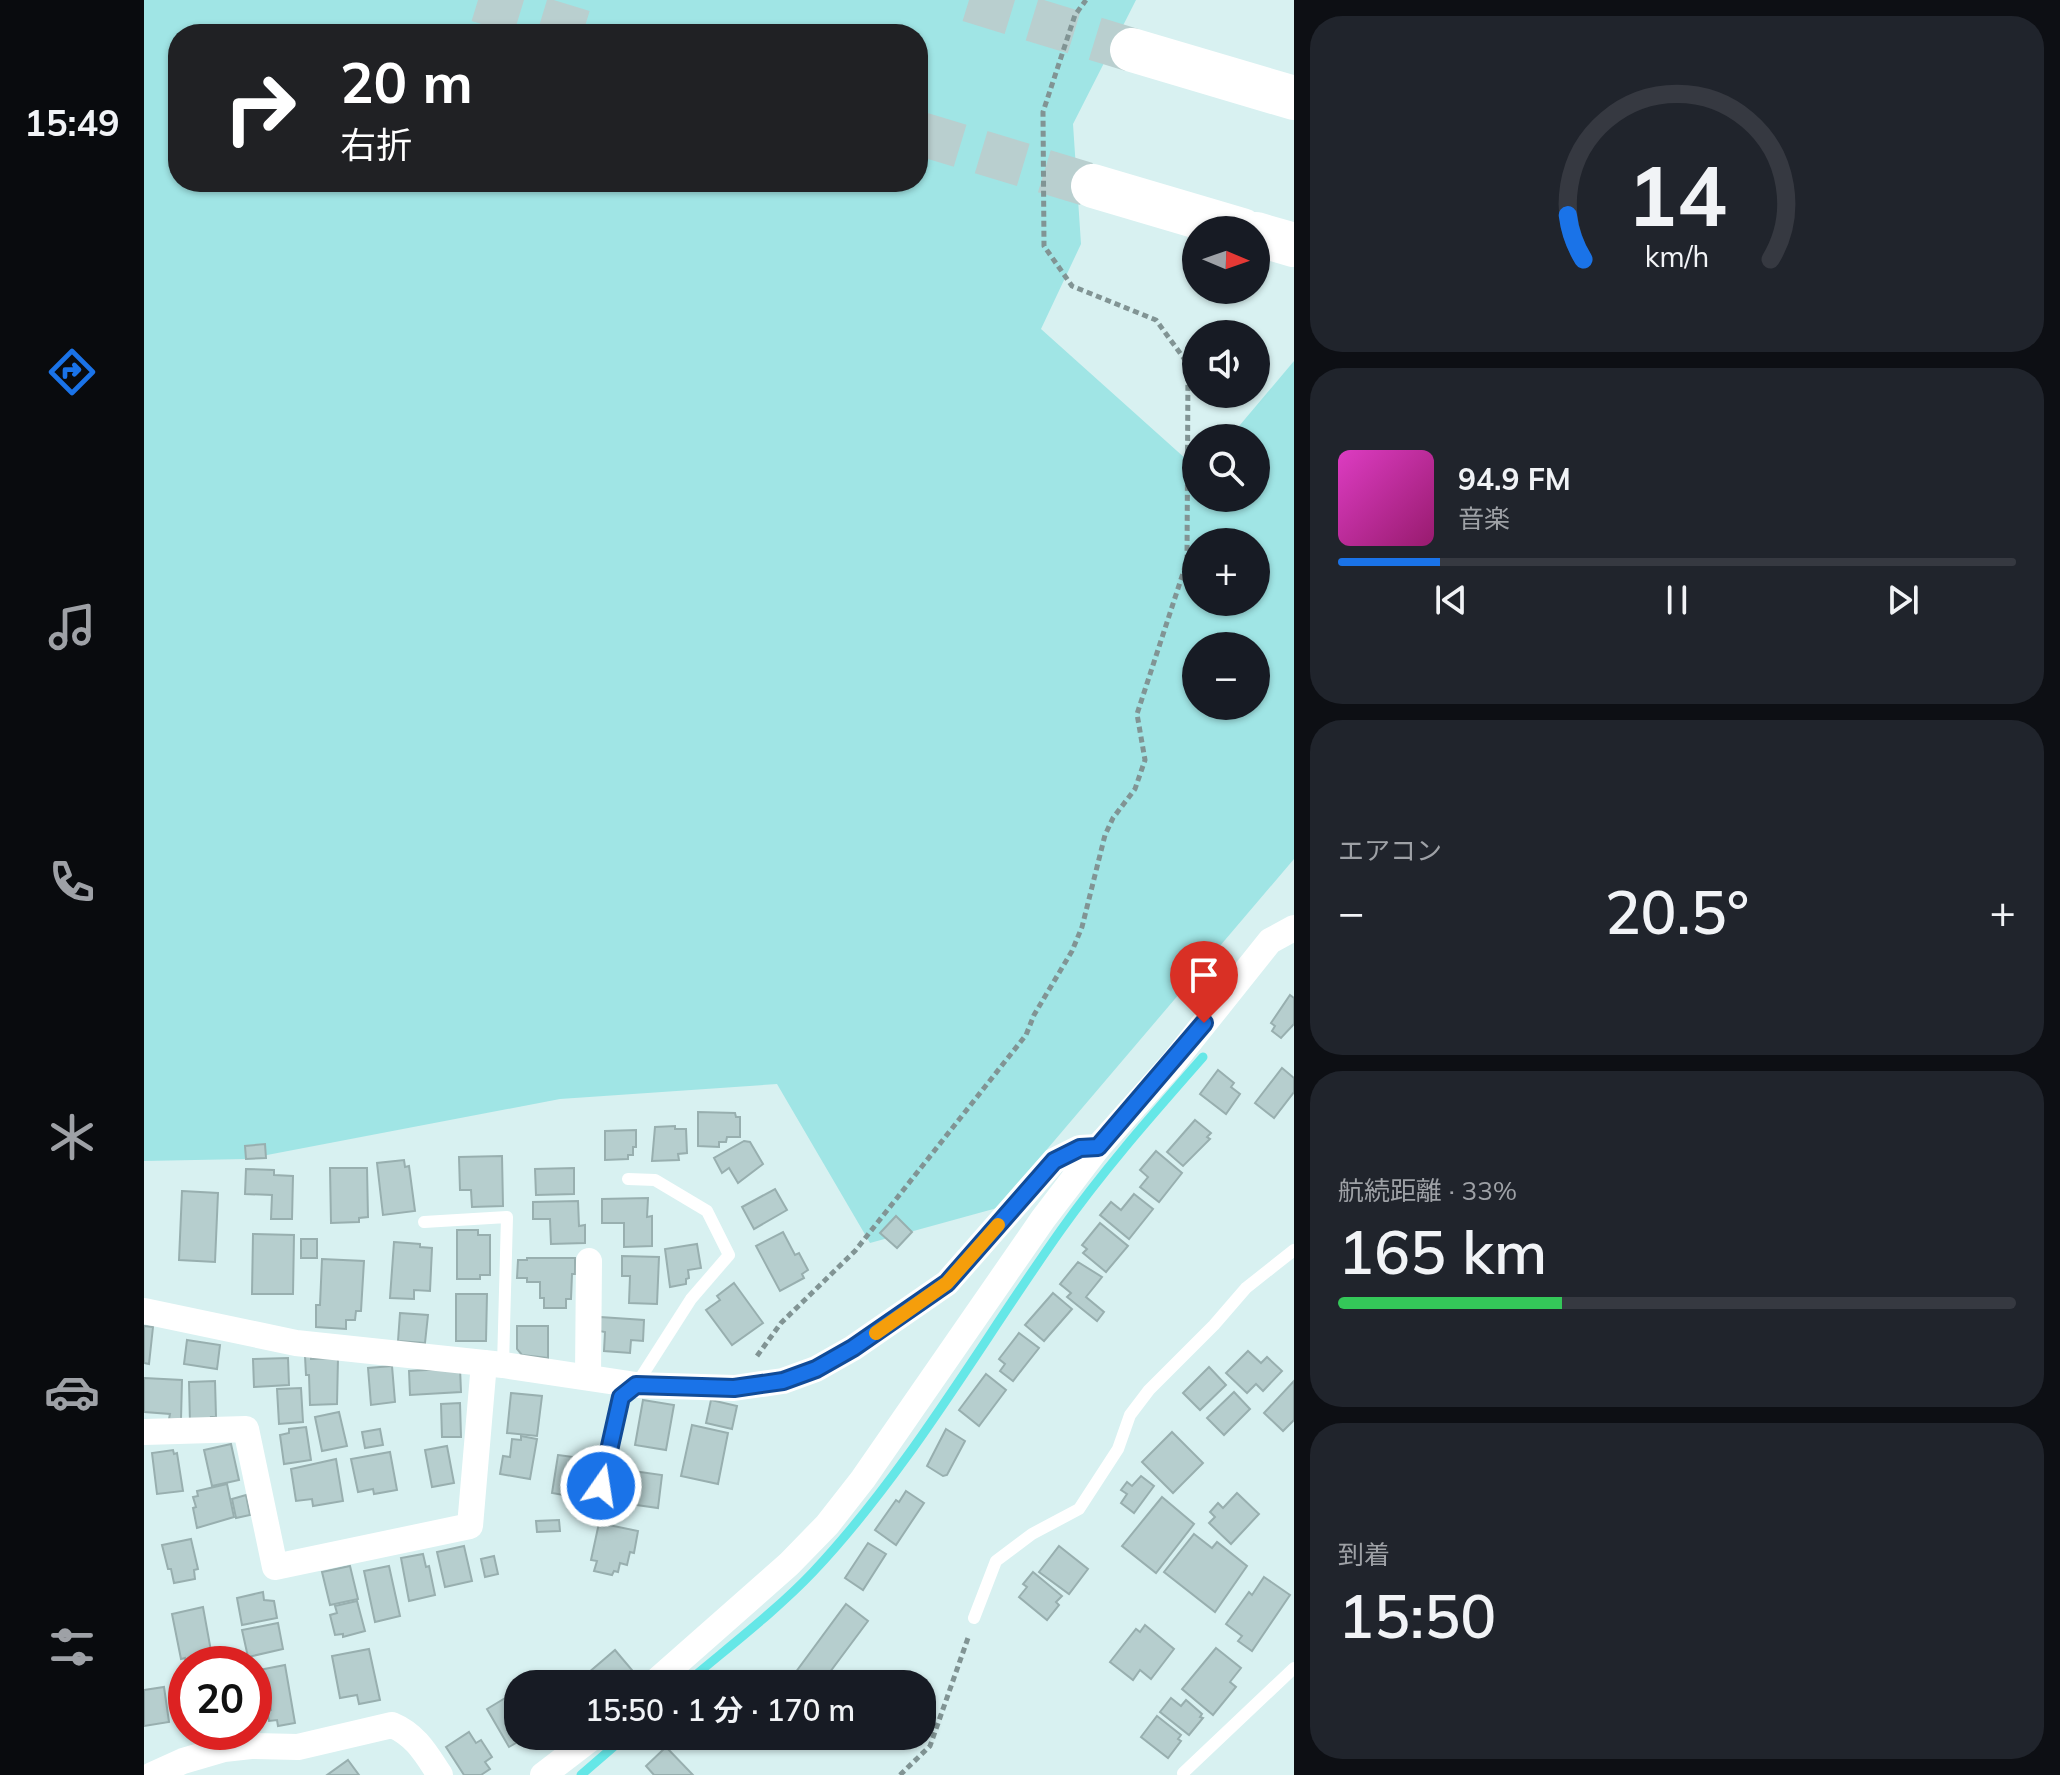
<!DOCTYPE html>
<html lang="ja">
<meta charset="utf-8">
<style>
:root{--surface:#171b24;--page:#20242c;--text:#f1f3f6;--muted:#9ea1a6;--line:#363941;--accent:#1a73e8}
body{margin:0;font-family:Mulish,"Noto Sans JP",sans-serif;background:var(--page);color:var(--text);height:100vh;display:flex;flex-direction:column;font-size:30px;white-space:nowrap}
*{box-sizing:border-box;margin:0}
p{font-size:26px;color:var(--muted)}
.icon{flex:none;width:44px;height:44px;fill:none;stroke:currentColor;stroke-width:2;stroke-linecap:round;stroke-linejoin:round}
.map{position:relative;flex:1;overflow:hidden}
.panel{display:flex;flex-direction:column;gap:16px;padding:16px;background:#0d0f14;width:766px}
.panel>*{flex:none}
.banner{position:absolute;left:24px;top:24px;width:760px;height:168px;border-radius:32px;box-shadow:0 2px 6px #0004;background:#202124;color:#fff;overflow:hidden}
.needle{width:52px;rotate:92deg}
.controls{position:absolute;left:1038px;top:216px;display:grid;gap:16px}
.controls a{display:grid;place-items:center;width:88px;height:88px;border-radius:50%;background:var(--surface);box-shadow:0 2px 6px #0004;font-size:40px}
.speed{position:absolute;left:24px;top:1646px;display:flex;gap:16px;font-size:40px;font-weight:700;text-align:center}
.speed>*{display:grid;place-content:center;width:104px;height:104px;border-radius:50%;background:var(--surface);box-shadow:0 2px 6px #0004;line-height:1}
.speed .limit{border:12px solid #d22;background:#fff;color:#111}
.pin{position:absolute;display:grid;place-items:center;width:68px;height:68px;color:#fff;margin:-82px -34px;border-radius:50% 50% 50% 0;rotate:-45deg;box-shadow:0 0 8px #0007}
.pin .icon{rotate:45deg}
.me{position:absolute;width:88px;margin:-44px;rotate:13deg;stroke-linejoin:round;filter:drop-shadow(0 0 6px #0008)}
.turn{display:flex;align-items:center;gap:28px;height:168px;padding:0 40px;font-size:36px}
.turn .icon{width:104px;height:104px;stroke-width:2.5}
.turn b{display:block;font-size:56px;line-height:68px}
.big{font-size:60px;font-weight:600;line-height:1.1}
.panel .card{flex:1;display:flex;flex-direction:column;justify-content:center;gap:12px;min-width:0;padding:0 28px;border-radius:32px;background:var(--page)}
.panel .dial{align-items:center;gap:0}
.dial svg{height:208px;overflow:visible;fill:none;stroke:var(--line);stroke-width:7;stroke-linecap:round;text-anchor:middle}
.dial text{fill:var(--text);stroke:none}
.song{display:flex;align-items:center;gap:24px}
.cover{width:96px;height:96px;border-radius:12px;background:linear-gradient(135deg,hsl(310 70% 55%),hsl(320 70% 35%))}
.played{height:8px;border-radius:4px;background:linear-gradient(90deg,var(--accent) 15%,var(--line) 15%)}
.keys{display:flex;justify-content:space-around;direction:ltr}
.heat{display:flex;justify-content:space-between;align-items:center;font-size:44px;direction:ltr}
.charge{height:12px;border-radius:6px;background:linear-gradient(90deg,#34c759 33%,var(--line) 0)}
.trip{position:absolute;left:360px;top:1670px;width:432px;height:80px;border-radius:32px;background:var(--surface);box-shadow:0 2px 6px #0004;font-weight:600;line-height:80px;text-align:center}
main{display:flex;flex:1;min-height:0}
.dock{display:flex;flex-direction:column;width:144px;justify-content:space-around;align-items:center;background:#090b0e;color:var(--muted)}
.dock .icon{width:56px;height:56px}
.dock .current{color:var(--accent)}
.dock b{font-size:36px;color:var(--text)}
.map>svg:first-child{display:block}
</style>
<main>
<nav class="dock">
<b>15:49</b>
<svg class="icon current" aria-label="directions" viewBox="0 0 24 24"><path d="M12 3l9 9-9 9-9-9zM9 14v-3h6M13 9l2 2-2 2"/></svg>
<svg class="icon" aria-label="music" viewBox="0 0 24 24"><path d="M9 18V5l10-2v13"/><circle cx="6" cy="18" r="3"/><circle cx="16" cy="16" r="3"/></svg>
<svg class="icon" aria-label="phone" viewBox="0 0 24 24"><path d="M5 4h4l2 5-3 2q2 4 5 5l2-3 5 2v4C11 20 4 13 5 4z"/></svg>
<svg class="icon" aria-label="climate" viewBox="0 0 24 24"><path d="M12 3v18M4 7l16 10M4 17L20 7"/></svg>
<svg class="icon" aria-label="car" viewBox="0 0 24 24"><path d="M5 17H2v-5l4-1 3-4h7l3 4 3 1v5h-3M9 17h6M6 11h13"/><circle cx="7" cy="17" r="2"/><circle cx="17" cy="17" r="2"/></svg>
<svg class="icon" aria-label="filters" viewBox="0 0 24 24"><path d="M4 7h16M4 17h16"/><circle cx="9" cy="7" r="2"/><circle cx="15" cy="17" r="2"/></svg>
</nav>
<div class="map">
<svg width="1150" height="1775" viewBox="0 0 1150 1775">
<rect width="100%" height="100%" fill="#d8f1f1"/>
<path fill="#a0e5e5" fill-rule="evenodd" d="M0,0H992L929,124L937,244L897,329L1052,468V498H1112V438H1085L1150,361V859L853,1208L726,1243L633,1084L416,1099L102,1159L0,1161ZM34,34H774V182H34ZM1052,542H1112V602H1052ZM1052,646H1112V706H1052Z"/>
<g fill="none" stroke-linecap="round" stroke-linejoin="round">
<g stroke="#65e7e7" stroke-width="9">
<path d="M541,1684C582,1649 632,1611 669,1572C765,1470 836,1344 917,1230C960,1169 1010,1113 1059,1057"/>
<path d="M437,1775L482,1736"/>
</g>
</g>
<g fill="#b6cece" stroke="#98afaf" stroke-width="2">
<path d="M1146,995L1150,998V1024L1137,1038L1128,1031L1131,1026L1127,1023Z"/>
<path d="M1138,1068L1150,1078V1092L1130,1118L1111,1103Z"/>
<path d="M1074,1070L1090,1083L1087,1087L1096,1094L1082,1114L1056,1094Z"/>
<path d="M554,1112L591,1113L592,1117H596V1137H583L582,1142H575V1147L554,1146Z"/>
<path d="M1051,1120L1067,1133L1063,1137L1066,1139L1039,1166L1023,1152Z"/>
<path d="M531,1126V1129H542L543,1153L534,1154L535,1160L508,1161L511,1127Z"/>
<path d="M492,1130V1147H489V1155H484V1159L461,1160V1131Z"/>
<path d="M600,1141L606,1142L619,1164L594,1183L585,1168L578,1173L570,1158Z"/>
<path d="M121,1144L122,1158L102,1159L101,1146Z"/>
<path d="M1012,1151L1038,1173L1015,1202L996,1187L1004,1177L996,1170Z"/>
<path d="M358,1156L359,1206L328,1207L327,1190H316L315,1157Z"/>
<path d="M260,1160L261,1167L265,1166L271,1211L239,1215L233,1163Z"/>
<path d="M186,1168H223L224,1217L215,1218V1222L187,1223Z"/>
<path d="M430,1168V1194L392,1195L391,1169Z"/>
<path d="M102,1169L130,1170V1175L149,1176L148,1219H127L128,1195L101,1194Z"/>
<path d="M631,1189L643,1210L610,1229L598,1207Z"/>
<path d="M38,1191L74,1193L71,1262L35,1260Z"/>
<path d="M990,1194L1009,1209L985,1239L956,1215L967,1202L977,1210Z"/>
<path d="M504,1198L503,1217L508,1216V1246L480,1247V1223H458V1199Z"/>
<path d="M434,1201L435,1226L441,1225V1243L407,1244L406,1219H389V1202Z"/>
<path d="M752,1216L768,1232L753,1248L736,1233Z"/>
<path d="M956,1223L984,1246L962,1272L939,1253L943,1249L938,1245Z"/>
<path d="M313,1230H334V1235H346V1275H336V1279H313Z"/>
<path d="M639,1232L651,1255L655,1253L664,1270L658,1274L660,1278L636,1291L612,1246Z"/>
<path d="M109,1234L150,1235L149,1294H108Z"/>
<rect x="157" y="1239" width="16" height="19"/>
<path d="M250,1242L276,1244V1247L288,1248L286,1291L270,1290V1299L246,1298Z"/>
<path d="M553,1244L557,1268L544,1270L545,1278L542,1279V1284L526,1287L521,1249Z"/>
<path d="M478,1256L515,1257L513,1304L485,1303L486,1276H478Z"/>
<path d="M383,1258H431V1274H428L427,1299H422V1308H400V1298H396V1282H383V1278H373L374,1260H383Z"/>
<path d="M178,1259L220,1261L217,1311H212L211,1320H202V1329L172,1327V1305H176Z"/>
<path d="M934,1262L958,1277L942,1297L960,1312L953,1321L923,1297L927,1293L916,1284Z"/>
<path d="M590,1283L619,1323L588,1345L562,1310L576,1300L573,1296Z"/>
<path d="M909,1293L928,1309L900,1341L881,1325Z"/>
<path d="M312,1294H343L342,1341H312Z"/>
<path d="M256,1313L284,1315L281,1343L254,1341Z"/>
<path d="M456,1317L500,1320L499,1341L487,1340L486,1353L460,1351L461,1332L455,1331Z"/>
<path d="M0,1326L9,1327L5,1364L0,1363Z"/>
<path d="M373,1326H404V1358L378,1355L373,1349Z"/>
<path d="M875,1333L895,1348L869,1381L856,1371L861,1364L855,1359Z"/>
<path d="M43,1340L76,1345L73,1369L40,1364Z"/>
<path d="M1104,1351L1117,1363L1123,1357L1138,1371L1119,1391L1112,1384L1103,1393L1082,1373Z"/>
<path d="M161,1356H167V1359L194,1358L193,1404L166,1405L165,1375H162Z"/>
<path d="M144,1358L145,1385L110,1387L109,1359Z"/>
<path d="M248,1366L251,1402L227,1405L224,1368Z"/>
<path d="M1065,1367L1082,1385L1056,1410L1039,1393Z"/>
<path d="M316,1368L317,1392L266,1395L265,1371Z"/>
<path d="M842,1374L862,1390L835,1426L815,1410Z"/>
<path d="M0,1378L38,1380L37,1420L25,1419L26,1414L0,1412Z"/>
<path d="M71,1381L72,1417H67L68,1422L46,1423L45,1382Z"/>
<path d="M1150,1381V1420L1139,1431L1120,1413Z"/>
<path d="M157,1388L159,1422L135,1424L133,1389Z"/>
<path d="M1090,1392L1106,1409L1080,1435L1063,1418Z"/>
<path d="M367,1393L398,1396L393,1436L363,1433Z"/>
<path d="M499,1400L530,1405L522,1450L491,1445Z"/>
<path d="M567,1400L593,1406L588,1429L562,1423Z"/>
<path d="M316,1403L317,1437H298L297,1404Z"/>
<path d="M195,1412L203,1446L178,1451L171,1417Z"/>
<path d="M548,1425L584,1433L574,1484L537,1476Z"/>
<path d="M162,1427L167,1460L140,1464L136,1435L145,1433V1429Z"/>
<path d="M236,1429L239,1445L221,1448L218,1432Z"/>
<path d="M802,1429L821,1441L803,1475L799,1476L783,1466Z"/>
<path d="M1028,1432L1059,1463L1029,1493L998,1462Z"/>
<path d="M377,1436L393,1439L386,1479L356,1474L359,1456L366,1457L368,1439L377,1440Z"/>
<path d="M87,1444L95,1480L68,1486L60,1450Z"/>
<path d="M303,1446L310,1483L288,1487L281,1450Z"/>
<path d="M29,1450L30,1454L33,1453L39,1491L13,1494L8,1453Z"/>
<path d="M246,1452L253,1490L230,1494L229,1489L214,1492L207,1459Z"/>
<path d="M414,1455L437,1458L431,1497L408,1493Z"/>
<path d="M192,1459L199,1501L169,1506L168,1499L152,1501L147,1469Z"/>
<path d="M482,1470L518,1475L514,1508L478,1503Z"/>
<path d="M997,1476L1010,1486L990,1513L977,1503L983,1494L977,1490L983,1482L988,1486Z"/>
<path d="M83,1484L90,1517L53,1528L49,1508L52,1507L49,1497L54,1496L53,1491Z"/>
<path d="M762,1491L780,1503L752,1545L731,1530L752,1500L755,1502Z"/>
<path d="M1093,1493L1115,1514L1087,1544L1065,1523L1071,1517L1066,1512L1074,1503L1079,1508Z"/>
<path d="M102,1495L106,1515L92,1518L88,1499Z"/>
<path d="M1018,1497L1050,1524L1012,1573L978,1546Z"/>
<path d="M415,1520L416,1531L393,1532L392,1521Z"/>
<path d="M455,1523L494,1531L490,1553L486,1552L483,1565L476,1563L474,1572L470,1571L468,1575L450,1571L453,1561L447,1560Z"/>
<path d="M1050,1534L1068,1548L1073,1542L1103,1566L1071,1612L1020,1572Z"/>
<path d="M47,1539L54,1569L50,1570L51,1579L30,1583L27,1569H24L18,1545Z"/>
<path d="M724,1543L742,1554L719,1590L701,1578Z"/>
<path d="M320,1546L328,1581L301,1587L293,1552Z"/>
<path d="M915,1546L944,1569L925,1594L895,1572Z"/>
<path d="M279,1554L282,1567L285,1566L291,1595L265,1601L257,1558Z"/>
<path d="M350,1556L354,1574L341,1577L337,1559Z"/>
<path d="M206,1566L214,1599L186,1605L178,1572Z"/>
<path d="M245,1566L256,1616L231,1622L220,1571Z"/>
<path d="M889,1572L918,1596L912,1602L915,1605L903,1620L875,1597L883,1587L879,1584Z"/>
<path d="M1120,1577L1146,1595L1108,1651L1094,1641L1098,1636L1082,1624L1105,1592L1108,1595Z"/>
<path d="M119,1592L120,1600L130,1601L133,1618L98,1625L93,1598Z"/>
<path d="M213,1601L221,1631L199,1637V1634L191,1635L186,1615L193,1613L191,1606Z"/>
<path d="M702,1604L724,1621L677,1684H643Z"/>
<path d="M59,1607L69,1662L42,1665L41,1658L37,1659L28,1614Z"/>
<path d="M134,1623L139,1649L104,1657L98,1630Z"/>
<path d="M1001,1625L1030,1649L1007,1679L996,1670L989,1680L966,1662L992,1629L996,1632Z"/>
<path d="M1072,1648L1097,1668L1086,1682L1092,1687L1069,1715L1038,1689Z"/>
<path d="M225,1649L236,1700L215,1704L213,1695L196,1698L188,1656Z"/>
<path d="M471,1650L488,1670L471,1684H442L437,1679Z"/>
<path d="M141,1665L151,1723L134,1726L133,1720L125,1721L123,1711L127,1710L124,1690L112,1691L110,1671Z"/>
<path d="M42,1684V1727L37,1728L31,1686Z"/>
<path d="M20,1687L25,1722L0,1726V1690Z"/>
<path d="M368,1694L374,1704V1736H384L365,1747L343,1709Z"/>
<path d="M1027,1698L1037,1706L1042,1700L1058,1714L1056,1717L1059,1718L1045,1735L1016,1712Z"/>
<path d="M1013,1716L1037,1735L1034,1739L1037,1741L1024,1758L997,1737Z"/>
<path d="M325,1732L332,1743L337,1740L348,1757L341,1762L346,1769L337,1775H320L302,1747Z"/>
<path d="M522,1747L549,1775H510L502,1766Z"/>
<path d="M204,1760L215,1775H183Z"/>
</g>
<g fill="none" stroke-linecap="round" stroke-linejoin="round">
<g stroke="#b9cfcf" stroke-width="44" stroke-dasharray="44 22" stroke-linecap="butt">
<path d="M334,0L446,34"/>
<path d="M825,0L988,50"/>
<path d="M774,133L949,186"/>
</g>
<g stroke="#819494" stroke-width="5" stroke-dasharray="6 4" stroke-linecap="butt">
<path d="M613,1356L637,1323L711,1251L882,1035L890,1015L928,951L938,927L961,835L969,818L991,789L1001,760L993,714L1043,561L1044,364L1012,320L928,286L900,246L899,112L931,15L942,0"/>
<path d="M756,1775L786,1746L824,1638"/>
</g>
<g stroke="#fff" stroke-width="12">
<path d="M280,1222L363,1217L359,1365"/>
<path d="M450,1515L477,1397L492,1385L547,1299L585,1255L563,1211L511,1180L484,1179"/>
<path d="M830,1618L852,1561L888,1534L935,1509L974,1449L986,1415L1005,1390L1070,1325L1102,1288L1150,1250"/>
<path d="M1039,1773L1150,1668"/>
</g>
<g stroke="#fff" stroke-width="26">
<path d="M0,1311L152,1343L359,1365L492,1385L590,1388L639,1381L672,1369L709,1348L803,1283L910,1161L936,1148L954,1147"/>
<path d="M444,1376L445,1261"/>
<path d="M0,1432L102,1429L131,1567L326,1526L340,1363"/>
<path d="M509,1684L645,1564L683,1525L719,1479L899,1219L954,1147L1027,1065L1126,941L1150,928"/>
<path d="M8,1775L39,1761L80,1749L107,1746L154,1747L248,1725C272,1735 282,1754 296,1775"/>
<path d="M399,1775L450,1736"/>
</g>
<g stroke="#fff" stroke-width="44">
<path d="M988,50L1150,98"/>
<path d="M949,186L1098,230"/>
<path d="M1112,234L1150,245"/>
</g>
</g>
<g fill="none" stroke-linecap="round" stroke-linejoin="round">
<defs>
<path id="route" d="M457,1486L477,1397L492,1385L590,1388L639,1381L672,1369L709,1348L803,1283L910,1161L936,1148L954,1147L1060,1023"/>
</defs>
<use href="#route" stroke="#114b97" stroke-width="20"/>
<use href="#route" stroke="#1a73e8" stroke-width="14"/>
<path stroke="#f59e0b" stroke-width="14" d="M732,1333L803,1283L854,1225"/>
</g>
</svg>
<div class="controls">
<a><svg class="needle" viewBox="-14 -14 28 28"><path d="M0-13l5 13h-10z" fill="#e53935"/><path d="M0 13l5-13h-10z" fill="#9ea1a6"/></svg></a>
<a><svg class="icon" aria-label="sound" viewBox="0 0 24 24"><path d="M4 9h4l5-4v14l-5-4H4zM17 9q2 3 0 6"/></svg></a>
<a><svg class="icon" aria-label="search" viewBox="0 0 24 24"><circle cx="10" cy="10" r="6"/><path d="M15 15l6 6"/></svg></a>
<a>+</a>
<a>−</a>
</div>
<div class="speed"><div class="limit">20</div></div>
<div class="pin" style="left:1060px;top:1023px;background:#d93025"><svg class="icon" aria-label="arrive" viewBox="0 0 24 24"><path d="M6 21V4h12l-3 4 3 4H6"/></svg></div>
<svg class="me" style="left:457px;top:1486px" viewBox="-20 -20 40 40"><circle r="17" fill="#1a73e8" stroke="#fff" stroke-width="3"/><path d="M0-11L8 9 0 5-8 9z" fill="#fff"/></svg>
<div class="trip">15:50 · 1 分 · 170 m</div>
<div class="banner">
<div class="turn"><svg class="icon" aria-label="right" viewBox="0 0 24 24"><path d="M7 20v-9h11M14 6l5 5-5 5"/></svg><div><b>20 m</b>右折</div></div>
</div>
</div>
<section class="panel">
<div class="card dial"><svg viewBox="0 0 100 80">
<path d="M14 69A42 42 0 1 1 86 69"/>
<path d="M14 69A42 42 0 0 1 8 52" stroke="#1a73e8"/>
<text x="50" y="56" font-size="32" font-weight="700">14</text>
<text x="50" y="72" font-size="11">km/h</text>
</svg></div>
<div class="card">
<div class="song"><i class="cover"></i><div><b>94.9 FM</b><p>音楽</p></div></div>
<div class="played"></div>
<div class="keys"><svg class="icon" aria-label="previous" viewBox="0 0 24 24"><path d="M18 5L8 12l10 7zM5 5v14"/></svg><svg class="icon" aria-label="pause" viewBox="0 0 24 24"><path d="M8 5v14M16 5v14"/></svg><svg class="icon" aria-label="next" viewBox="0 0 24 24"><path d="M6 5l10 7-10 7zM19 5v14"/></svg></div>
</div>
<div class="card"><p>エアコン</p>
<div class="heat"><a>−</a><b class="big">20.5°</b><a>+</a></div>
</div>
<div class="card"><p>航続距離 · 33%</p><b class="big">165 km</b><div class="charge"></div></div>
<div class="card"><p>到着</p><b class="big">15:50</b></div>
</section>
</main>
